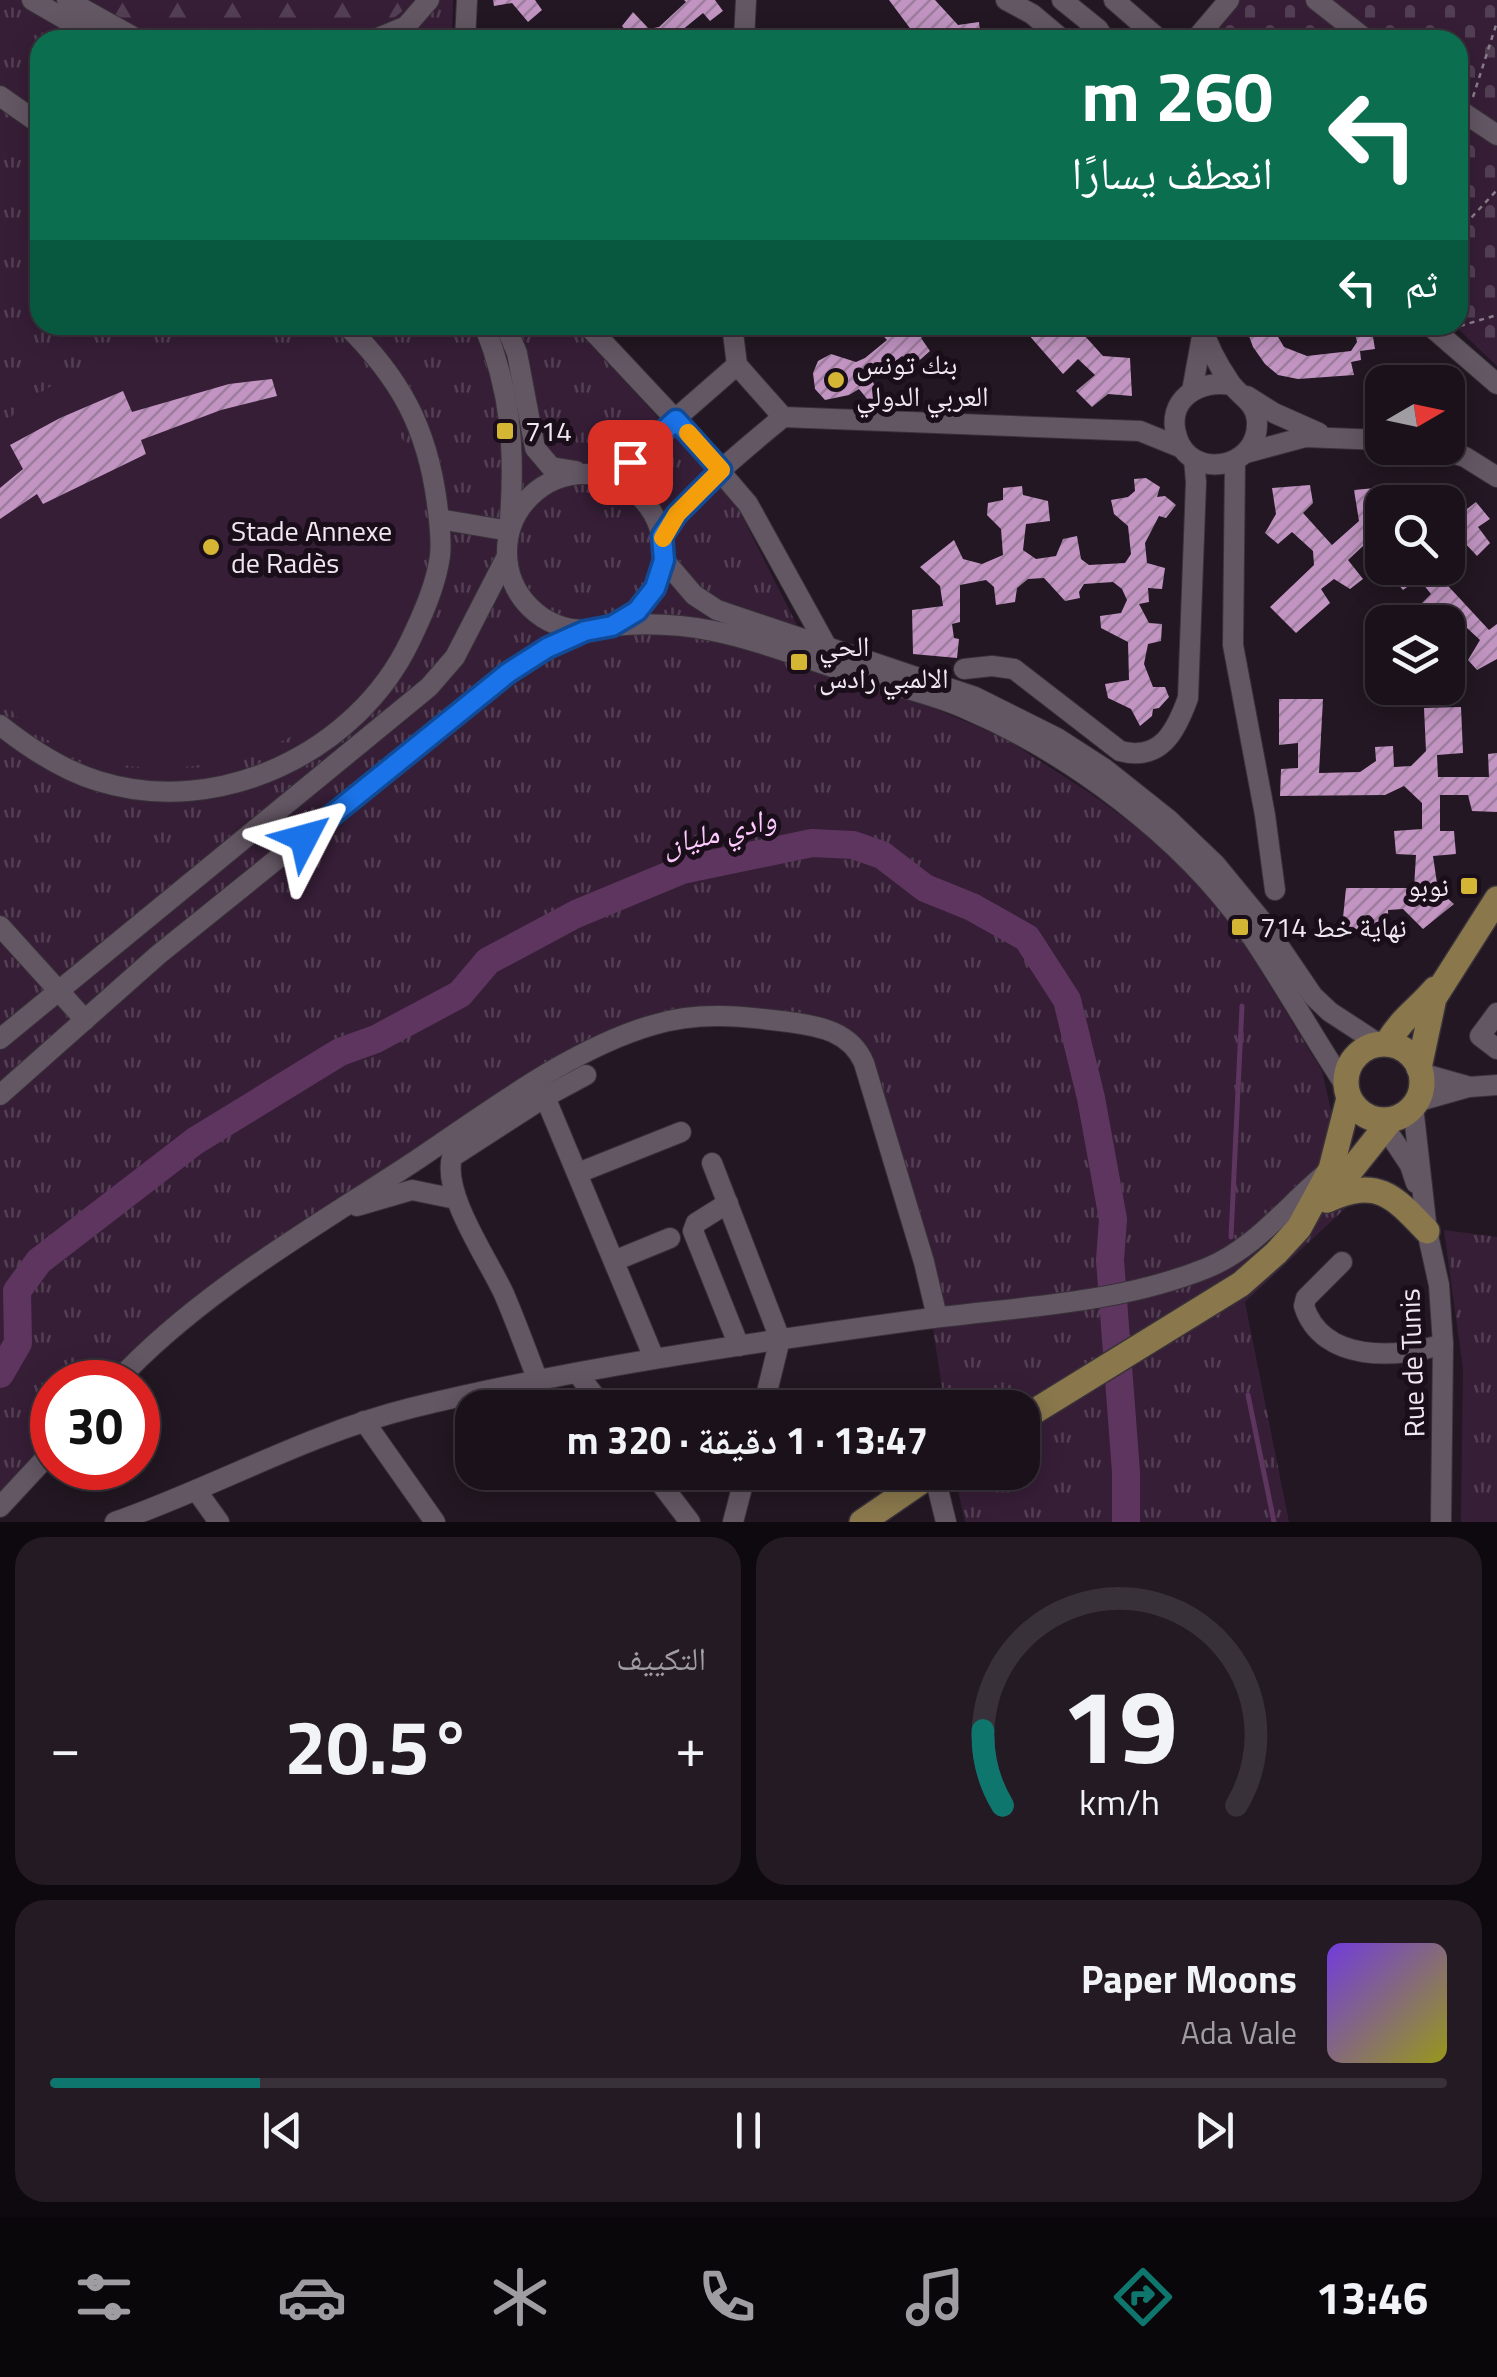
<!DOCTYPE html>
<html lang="ar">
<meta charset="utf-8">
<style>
:root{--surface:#1a111a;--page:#231a23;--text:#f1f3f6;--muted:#9f9da2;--line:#383139;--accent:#0f766e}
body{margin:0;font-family:"Titillium Web","Noto Naskh Arabic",sans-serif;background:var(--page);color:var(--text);direction:rtl;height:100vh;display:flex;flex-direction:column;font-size:38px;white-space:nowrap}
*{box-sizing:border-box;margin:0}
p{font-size:32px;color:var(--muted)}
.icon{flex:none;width:55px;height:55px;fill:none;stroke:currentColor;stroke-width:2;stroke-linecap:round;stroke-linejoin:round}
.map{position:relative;height:1522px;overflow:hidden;direction:ltr}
.details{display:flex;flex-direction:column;gap:15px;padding:15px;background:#0e090e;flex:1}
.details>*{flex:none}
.top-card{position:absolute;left:30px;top:30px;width:1438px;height:305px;border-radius:30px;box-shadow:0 5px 25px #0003,0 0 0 2px var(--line);direction:rtl;background:#0b6e4f;color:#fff;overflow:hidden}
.needle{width:65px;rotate:81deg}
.tools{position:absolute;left:1365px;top:365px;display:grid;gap:20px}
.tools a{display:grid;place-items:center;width:100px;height:100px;border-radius:20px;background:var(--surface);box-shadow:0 5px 25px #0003,0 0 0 2px var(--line);font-size:50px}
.speed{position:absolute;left:30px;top:1360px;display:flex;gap:20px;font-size:50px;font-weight:700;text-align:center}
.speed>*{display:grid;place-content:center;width:130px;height:130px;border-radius:50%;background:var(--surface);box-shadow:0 5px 25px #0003,0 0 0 2px var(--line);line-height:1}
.speed .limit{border:15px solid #d22;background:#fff;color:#111}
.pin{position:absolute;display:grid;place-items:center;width:85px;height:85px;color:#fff;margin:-42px;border-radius:20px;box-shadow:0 5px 15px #0006}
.me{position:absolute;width:110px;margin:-55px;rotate:51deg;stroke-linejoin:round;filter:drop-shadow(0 0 8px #0008)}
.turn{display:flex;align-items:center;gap:35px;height:210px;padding:0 30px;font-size:45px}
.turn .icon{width:130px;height:130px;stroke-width:2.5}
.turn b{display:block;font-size:70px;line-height:85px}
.then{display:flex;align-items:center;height:95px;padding:0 30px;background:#0003;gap:20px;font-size:38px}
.big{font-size:75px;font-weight:700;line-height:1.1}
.details .widget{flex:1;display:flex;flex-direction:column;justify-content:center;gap:15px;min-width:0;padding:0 35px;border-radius:30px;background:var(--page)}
.details .dial{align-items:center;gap:0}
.dial svg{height:260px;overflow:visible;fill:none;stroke:var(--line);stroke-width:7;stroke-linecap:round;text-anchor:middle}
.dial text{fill:var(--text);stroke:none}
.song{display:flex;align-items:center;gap:30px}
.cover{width:120px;height:120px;border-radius:15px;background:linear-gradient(135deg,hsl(260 70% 55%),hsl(60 70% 35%))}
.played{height:10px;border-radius:5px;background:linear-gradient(90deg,var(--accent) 15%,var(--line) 15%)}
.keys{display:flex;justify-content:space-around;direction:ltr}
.heat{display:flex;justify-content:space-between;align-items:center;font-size:55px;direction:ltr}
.details .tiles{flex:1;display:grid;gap:15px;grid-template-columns:1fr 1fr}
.widget:last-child{grid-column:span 2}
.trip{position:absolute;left:455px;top:1390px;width:585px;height:100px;border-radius:30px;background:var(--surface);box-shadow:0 5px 25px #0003,0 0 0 2px var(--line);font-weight:700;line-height:100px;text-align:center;direction:rtl}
.tab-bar{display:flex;height:160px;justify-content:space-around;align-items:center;background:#0a070a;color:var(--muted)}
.tab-bar .icon{width:70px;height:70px}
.tab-bar .active{color:var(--accent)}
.tab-bar b{font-size:45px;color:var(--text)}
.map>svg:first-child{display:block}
</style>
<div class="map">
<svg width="1497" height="1522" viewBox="0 0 1497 1522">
<defs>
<pattern id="grass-tufts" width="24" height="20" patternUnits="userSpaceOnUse" patternTransform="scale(2.5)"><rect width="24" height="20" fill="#361e37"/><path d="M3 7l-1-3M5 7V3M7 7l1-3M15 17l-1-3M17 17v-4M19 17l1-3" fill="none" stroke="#533f54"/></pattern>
<pattern id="forest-firs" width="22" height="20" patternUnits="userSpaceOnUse" patternTransform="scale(2.5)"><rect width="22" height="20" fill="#361e37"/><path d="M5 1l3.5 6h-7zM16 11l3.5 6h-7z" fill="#533f54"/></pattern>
<pattern id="cemetery-stones" width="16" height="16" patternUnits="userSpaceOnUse" patternTransform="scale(2.5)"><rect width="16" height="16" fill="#361e37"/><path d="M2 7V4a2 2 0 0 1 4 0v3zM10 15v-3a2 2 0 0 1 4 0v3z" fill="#533f54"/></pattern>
<pattern id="building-hatch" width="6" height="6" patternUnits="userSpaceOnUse" patternTransform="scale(2.5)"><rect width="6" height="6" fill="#c194c2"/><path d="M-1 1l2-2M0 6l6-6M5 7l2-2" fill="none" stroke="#9d7d9d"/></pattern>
</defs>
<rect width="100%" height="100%" fill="#221722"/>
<g fill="url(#grass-tufts)">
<path d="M0,0H86L161,40H40V325H572L733,498L821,673L911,699L1001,736L1090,793L1149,836L1199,885L1240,937L1322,1071L1352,1202L1245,1302L1289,1522H965L954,1473L1022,1472V1408L945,1407L933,1329L871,1061L857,1038L707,1008L570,1054L107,1382H52V1441L0,1497Z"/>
<path d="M413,0H453L452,40H343C367,33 397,21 413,0Z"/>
<path d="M1444,1230L1497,1237V1522H1461L1463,1369Z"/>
</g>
<path fill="url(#forest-firs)" d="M86,0H413C397,21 367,33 343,40H161Z"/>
<path fill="url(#cemetery-stones)" d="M1226,0H1497V366L1454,325H1458V40H1201Z"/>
<path fill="#361e37" d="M207,334C255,338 311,346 350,377C374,396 407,440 417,468C437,528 418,621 380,670C372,680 361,688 352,696C267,771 127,796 30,729C18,721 9,706 0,695V431C42,371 139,349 207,334Z"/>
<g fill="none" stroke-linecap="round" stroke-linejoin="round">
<g stroke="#5d355e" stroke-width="5">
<path d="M1231,1237L1242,1006"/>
<path d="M1248,1395L1274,1522"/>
</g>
<path stroke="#5d355e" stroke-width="28" d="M0,1374L18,1343L17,1291L39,1261L195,1141L340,1052L376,1039L460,994L488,961L576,914L682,870L812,843L853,845L882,855L925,888L972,907L1027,938L1067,1000L1091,1098L1113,1219L1110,1260L1126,1472V1522"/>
</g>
<g fill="url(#building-hatch)">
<path d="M493,0H535L542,10L528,22L512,3L494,6Z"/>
<path d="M684,0H715L723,11L710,21L703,13L670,40H634L622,26L633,12L649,29L659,27L686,2Z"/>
<path d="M889,0H935L958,25L979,22L981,40H943L937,33L915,35Z"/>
<path d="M762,325H799L792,335H772Z"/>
<path d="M878,325H938L921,338L930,351L913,366L902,356L871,380L883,395L872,405L859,389L849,395L825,400L815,389L813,373L818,361L831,354L856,362L865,358L887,340L875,327Z"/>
<path d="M1020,325H1075L1103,356L1130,358L1132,396L1108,394L1092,407L1076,391L1095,375L1078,359L1063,374Z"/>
<path d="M1245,325H1271L1284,347L1307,356L1351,351L1357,342L1353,325H1371L1375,349L1360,351L1361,360L1351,362L1354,375L1298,379L1278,375L1265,364L1253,347Z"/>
<path d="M272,379L277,396L221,410L141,440L146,454L43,504L37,494L0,519V488L23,469L10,445L60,418L123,391L132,412L229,384Z"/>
<path d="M1146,478L1160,487L1157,497L1165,496L1176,505L1166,518L1159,516L1145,543L1147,563L1165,568L1162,589L1148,588L1149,602L1139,604L1149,623L1162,624L1161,641L1148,644L1144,664L1153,687H1165L1169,697L1159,708L1153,709L1152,716L1140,726L1131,709L1108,698L1105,684L1129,680L1128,642L1101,628L1100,616L1121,613L1127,600L1122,589L1113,582L1084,584L1079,592L1080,598L1065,601L1044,578L1028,579L1017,588L1015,602L996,605L994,587L986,580L960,585V622L952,624L954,638L959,639L957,658L913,654L912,610L943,606L940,586L920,567L954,540L963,559L982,564L1003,555L1001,529L987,515L988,503L1003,500V488L1022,486L1023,495L1048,501L1050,521L1026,524L1023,550L1036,559L1056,556L1063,539L1077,536L1081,559L1089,565L1125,563L1131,554L1128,526L1114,514L1111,500L1128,497L1135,491L1134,479Z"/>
<path d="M1310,485L1313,503L1303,513L1332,545L1359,521L1354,490L1396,486L1400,502H1382V538L1377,533L1348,560L1363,579L1350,589L1334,579L1321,589L1330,603L1296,633L1270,607L1314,565L1313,551L1292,532L1278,544L1265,533L1276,514L1272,488Z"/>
<path d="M1450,496L1463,512L1476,502L1490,519L1478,527L1490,543L1477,556L1463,541L1448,550V525L1452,522L1448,517V502H1443Z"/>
<path d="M1398,568H1435L1437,574L1489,630L1497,624V659L1477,670L1468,660L1480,640L1467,628L1452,640L1448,635V622H1435L1419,606L1431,594L1419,579L1403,590L1393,578Z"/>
<path d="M1279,699H1323L1319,773L1360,772L1376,761L1375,747L1393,746L1394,767L1411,766L1426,751L1424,708L1461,707L1463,753L1437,755L1438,777H1489L1488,754L1497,753V812L1472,811L1468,795H1440V831H1454L1456,854L1433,856L1438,890L1454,904L1423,929L1403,909L1388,910V932L1342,928L1346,888H1414L1416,855L1396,854L1394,831L1422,829V803L1404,786L1385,795L1280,796L1281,769L1298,768V743L1279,745Z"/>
</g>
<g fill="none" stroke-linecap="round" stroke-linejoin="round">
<defs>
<g id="minor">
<path d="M32,0L101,40"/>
<path d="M67,0L139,40"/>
<path d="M1006,0L1032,14L1063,40"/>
<path d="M1062,0L1098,29L1105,40"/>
<path d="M1114,0L1160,40"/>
<path d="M1316,0L1367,40"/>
<path d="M373,40L402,28"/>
<path d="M394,40L429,0"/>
<path d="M465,40L467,0"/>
<path d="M744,40L746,0"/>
<path d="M1195,40L1229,0"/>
<path d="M0,96L40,124"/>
<path d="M1458,109L1497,135"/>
<path d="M484,325C511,392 515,448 510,519"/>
<path d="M505,325L517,353L535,448L551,467L576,471"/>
<path d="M587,325L676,420L748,504L827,647"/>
<path d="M732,325L737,365L783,417L1140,431L1182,448"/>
<path d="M1201,325C1207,343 1218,365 1229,381C1239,397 1257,401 1257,424C1257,470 1190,480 1177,437C1165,400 1199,379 1231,385"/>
<path d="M1429,325L1497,384"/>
<path d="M1192,391L1203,331"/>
<path d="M1247,396L1274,413L1319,433"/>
<path d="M1437,448L1465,457L1497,477"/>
<path d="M1246,453L1305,437L1382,440"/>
<path d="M1235,462L1233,645L1265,815L1275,890"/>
<circle cx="585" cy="552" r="78"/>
<path d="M610,476L737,365"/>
<path d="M439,519L509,531"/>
<path d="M662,535C694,489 740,453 783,417"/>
<path d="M664,560L694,595L717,610L975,697L1057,738L1105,769L1168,819L1216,865L1262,921L1313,996L1330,1012L1379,1044"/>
<path d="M612,626C706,617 762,645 848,672C887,684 927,692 964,708C1070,753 1182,837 1248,931C1282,981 1312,1035 1345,1085"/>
<path d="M964,669L992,666L1014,669L1120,751C1161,762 1176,731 1188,698L1196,482L1194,459"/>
<path d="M0,725C29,748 62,770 98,781C219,819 357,752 410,641C423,614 436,585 440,556C442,539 439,520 437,503C427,427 400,378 346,325"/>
<path d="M0,926L85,1020"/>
<path d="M1497,1013L1480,1036L1497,1049"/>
<path d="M0,1039L429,687L455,657L507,556"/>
<path d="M1421,1073L1467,1086"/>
<path d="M586,1075L545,1097L654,1358"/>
<path d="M0,1095L158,955L508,673L547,648L585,631"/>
<path d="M1416,1102L1469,1087L1497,1085"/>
<path d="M1413,1106L1427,1231L1439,1285L1443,1344L1441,1522"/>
<path d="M1380,1120L1410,1165L1416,1183"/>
<path d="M712,1163L780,1339L763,1408"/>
<path d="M578,1173L681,1132"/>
<path d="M728,1203L696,1223L693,1231L739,1346"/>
<path d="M357,1206L412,1190L456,1199"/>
<path d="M614,1261L670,1238"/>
<path d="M1342,1262L1306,1298L1304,1306C1322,1363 1398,1359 1443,1344"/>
<path d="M577,1373L604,1408"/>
<path d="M538,1381C527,1352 516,1322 504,1294C488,1259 442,1194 452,1157L545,1097"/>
<path d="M116,1382C201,1291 312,1229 415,1161C487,1113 570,1049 653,1025C698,1011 742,1016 789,1022C820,1026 851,1032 864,1063L924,1262L937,1317"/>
<path d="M364,1421L435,1522"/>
<path d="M652,1472L690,1522"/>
<path d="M934,1473L946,1522"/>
<path d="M196,1490L219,1522"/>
<path d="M0,1507L52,1451"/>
<path d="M115,1522C215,1487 307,1434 411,1408C575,1368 743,1344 910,1321C1009,1307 1113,1306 1207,1268C1254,1249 1287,1206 1324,1175"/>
<path d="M733,1522L746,1472"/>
</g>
<g id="major">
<path d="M1387,1043C1403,1017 1416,1011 1435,989"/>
<circle cx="1384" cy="1082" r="38"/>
<path d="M1419,1068L1434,998L1497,899"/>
<path d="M1327,1200L1391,1120"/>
<path d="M1327,1200C1377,1178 1392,1194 1427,1231"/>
<path d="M1022,1419L1241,1284L1276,1253L1299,1228L1331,1169L1349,1098"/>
<path d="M862,1522L935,1472"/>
</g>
</defs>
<use href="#minor" stroke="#393239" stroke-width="22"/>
<use href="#major" stroke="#393239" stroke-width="28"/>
<g stroke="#887e88" stroke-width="2.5" stroke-dasharray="5 5" stroke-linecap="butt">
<path d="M1473,97L1497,22"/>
<path d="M1458,232L1497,190"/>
<path d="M1460,326L1497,315"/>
</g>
<use href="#minor" stroke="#645764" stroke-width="20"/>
<use href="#major" stroke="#8a784c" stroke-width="25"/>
</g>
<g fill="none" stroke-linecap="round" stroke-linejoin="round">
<defs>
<path id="route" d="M304,838L508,673L547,648L585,631L612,626L637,611L655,588L664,560L662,536L677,514L721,470L676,420L630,462"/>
</defs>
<use href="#route" stroke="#114b97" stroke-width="25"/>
<use href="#route" stroke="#1a73e8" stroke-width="18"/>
<path stroke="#f59e0b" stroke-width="18" d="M663,538L677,514L721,470L688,433"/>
</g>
<g fill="#d5b534" stroke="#190e19" stroke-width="4">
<circle cx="836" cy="380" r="10"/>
<rect x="495" y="421" width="20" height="20" rx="5"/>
<circle cx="211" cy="547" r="10"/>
<rect x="789" y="652" width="20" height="20" rx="5"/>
<rect x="1459" y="876" width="20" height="20" rx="5"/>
<rect x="1230" y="917" width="20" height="20" rx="5"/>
</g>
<g text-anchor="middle" stroke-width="10" stroke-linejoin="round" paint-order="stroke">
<g font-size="28" fill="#f0e8f0" stroke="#190e19" text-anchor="start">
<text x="856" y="374">بنك تونس<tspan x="856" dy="32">العربي الدولي</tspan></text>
<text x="525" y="441">714</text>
<text x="231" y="541">Stade Annexe<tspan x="231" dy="32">de Radès</tspan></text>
<text x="819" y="656">الحي<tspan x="819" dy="32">الالمبي رادس</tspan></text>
<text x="1449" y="896" text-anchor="end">نوبو</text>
<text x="1260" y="937">نهاية خط 714</text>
</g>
<g font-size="28" fill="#f0e8f0" stroke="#190e19">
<text transform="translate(1412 1363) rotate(-92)" y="10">Rue de Tunis</text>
</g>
<g font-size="30" font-style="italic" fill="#fec9fe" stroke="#190e19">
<text transform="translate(719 832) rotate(-14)" y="10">وادي مليان</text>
</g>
</g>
</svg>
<div class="tools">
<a><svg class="needle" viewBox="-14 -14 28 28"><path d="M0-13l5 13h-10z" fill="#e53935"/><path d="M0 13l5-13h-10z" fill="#9f9da2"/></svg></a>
<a><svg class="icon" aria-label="search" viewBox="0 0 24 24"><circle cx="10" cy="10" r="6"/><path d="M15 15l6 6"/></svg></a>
<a><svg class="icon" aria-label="layers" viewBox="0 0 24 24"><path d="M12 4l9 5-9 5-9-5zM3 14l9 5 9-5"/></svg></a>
</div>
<div class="speed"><div class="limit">30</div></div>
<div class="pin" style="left:630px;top:462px;background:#d93025"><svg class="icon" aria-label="arrive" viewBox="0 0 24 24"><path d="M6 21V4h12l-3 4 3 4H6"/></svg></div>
<svg class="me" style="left:304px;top:838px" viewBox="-20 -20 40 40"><path d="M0-17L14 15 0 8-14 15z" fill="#1a73e8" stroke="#fff" stroke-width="4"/></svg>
<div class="trip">13:47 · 1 دقيقة · 320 m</div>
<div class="top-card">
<div class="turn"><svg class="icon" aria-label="left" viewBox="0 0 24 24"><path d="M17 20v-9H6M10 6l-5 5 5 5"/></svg><div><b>260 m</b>انعطف يسارًا</div></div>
<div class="then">ثم<svg class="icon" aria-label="left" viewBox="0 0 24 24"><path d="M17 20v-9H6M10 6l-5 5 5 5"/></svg></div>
</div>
</div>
<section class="details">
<div class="tiles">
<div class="widget dial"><svg viewBox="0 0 100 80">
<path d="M14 69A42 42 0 1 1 86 69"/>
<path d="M14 69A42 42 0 0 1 8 46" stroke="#0f766e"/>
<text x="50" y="56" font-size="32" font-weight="700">19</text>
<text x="50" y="72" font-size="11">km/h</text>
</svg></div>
<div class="widget"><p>التكييف</p>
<div class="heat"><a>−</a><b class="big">20.5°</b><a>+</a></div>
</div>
<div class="widget">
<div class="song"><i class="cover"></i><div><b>Paper Moons</b><p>Ada Vale</p></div></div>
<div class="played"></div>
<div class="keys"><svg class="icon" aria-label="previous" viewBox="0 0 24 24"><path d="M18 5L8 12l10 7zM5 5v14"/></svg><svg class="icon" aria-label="pause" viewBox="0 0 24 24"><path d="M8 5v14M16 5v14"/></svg><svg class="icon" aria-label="next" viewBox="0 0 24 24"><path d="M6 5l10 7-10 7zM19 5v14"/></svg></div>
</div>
</div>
</section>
<nav class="tab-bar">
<b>13:46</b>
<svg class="icon active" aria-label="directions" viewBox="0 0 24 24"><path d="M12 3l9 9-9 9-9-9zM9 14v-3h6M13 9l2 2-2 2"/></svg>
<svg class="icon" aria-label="music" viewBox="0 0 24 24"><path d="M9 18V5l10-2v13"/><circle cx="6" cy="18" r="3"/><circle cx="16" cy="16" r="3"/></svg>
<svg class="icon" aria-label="phone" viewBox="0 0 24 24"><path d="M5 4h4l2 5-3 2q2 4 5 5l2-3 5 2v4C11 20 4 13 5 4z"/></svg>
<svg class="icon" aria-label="climate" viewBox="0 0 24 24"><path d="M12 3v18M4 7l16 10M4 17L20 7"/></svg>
<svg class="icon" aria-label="car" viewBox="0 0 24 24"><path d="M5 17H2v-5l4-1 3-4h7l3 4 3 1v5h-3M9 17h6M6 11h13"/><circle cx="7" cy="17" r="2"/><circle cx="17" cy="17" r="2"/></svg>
<svg class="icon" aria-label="filters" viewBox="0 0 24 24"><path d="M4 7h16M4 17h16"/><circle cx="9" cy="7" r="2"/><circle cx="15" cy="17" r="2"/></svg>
</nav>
